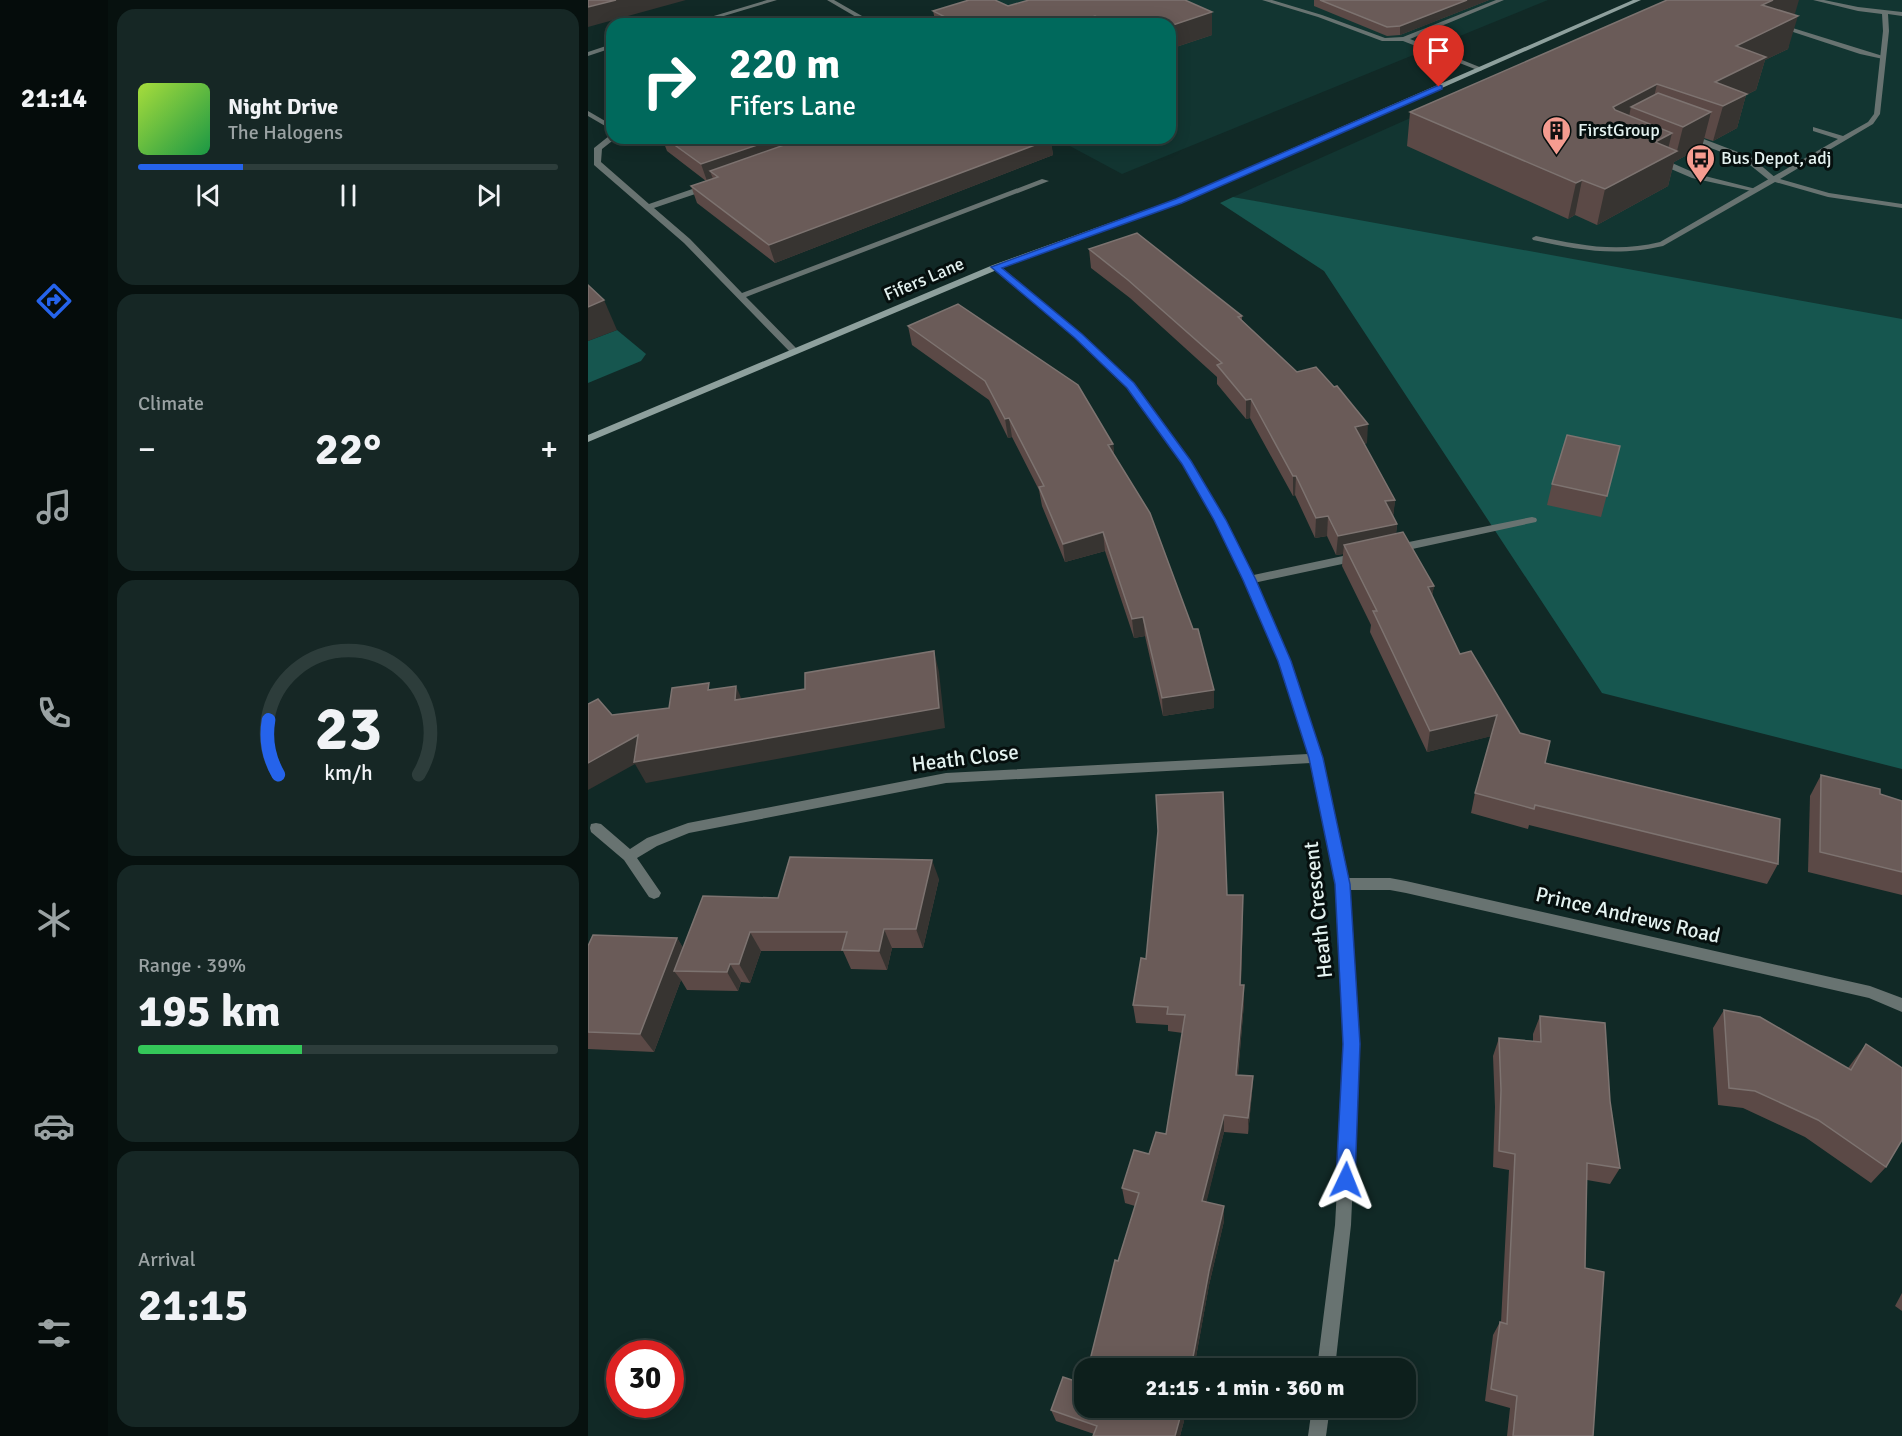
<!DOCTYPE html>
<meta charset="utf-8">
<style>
:root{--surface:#0d1f1c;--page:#162725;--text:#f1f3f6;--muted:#9aa2a3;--line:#2d3d3b;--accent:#2563eb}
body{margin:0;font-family:Signika,sans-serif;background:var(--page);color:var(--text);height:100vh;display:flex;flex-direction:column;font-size:22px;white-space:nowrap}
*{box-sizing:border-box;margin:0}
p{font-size:20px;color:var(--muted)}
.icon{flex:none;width:33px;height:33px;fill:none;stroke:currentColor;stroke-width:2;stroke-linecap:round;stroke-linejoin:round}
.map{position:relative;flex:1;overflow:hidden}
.details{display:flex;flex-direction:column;gap:9px;padding:9px;background:#07110f;width:480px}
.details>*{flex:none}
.hud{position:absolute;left:18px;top:18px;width:570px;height:126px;border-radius:18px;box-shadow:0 3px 15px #0003,0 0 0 2px var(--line);background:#00695c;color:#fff;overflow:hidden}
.speed{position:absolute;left:18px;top:1340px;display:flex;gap:12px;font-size:30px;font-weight:700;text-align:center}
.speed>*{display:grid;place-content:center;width:78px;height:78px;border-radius:50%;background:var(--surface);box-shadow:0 3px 15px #0003,0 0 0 2px var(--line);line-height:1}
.speed .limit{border:9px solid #d22;background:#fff;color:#111}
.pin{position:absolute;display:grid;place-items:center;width:51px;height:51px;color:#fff;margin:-62px -26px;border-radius:50% 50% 50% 0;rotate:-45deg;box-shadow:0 0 6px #0007}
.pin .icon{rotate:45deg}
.me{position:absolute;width:66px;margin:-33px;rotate:2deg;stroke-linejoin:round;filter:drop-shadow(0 0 4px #0008)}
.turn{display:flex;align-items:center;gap:21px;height:126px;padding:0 24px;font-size:27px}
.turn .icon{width:78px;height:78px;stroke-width:2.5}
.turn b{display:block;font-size:42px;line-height:51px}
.big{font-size:45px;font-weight:700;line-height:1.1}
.details .tile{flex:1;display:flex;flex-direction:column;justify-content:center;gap:9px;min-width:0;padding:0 21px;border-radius:18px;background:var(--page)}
.details .dial{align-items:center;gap:0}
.dial svg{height:156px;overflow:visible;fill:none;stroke:var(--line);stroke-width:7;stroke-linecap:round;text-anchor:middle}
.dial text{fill:var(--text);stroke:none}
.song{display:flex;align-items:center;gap:18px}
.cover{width:72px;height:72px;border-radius:9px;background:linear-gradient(135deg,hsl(80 70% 55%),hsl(140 70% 35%))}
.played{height:6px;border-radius:3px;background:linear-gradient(90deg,var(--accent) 25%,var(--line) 25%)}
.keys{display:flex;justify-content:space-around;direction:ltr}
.heat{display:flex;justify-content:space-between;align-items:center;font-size:33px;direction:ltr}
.charge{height:9px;border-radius:4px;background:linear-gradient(90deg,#34c759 39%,var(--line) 0)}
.trip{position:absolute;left:486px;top:1358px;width:342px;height:60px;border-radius:18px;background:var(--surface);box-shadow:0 3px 15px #0003,0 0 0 2px var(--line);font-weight:700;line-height:60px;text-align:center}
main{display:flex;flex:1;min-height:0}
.tab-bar{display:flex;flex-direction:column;width:108px;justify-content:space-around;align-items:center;background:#050c0b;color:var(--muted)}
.tab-bar .icon{width:42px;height:42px}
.tab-bar .selected{color:var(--accent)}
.tab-bar b{font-size:27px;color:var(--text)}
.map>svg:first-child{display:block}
</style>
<main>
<nav class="tab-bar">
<b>21:14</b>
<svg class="icon selected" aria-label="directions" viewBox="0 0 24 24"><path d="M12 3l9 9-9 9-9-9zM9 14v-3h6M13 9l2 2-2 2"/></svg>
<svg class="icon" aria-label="music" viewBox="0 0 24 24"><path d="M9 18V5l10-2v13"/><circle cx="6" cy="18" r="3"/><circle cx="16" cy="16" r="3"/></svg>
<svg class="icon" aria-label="phone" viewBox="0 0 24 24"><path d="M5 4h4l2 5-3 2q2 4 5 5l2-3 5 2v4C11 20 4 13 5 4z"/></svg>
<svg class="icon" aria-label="climate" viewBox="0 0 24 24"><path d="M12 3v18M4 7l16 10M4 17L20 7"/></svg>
<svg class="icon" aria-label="car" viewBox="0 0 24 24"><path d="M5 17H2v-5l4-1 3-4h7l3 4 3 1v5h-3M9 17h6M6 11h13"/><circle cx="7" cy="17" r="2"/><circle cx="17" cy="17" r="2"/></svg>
<svg class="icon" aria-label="filters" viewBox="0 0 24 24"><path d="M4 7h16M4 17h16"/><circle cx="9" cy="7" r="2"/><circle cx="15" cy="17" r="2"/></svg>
</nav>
<section class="details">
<div class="tile">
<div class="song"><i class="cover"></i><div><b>Night Drive</b><p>The Halogens</p></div></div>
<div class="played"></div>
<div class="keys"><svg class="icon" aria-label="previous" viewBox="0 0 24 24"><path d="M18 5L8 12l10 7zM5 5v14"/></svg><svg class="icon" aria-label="pause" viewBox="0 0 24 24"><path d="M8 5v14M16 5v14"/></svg><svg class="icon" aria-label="next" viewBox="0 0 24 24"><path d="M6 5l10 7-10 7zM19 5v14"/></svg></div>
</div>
<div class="tile"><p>Climate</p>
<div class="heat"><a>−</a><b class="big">22°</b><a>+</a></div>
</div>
<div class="tile dial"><svg viewBox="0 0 100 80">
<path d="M14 69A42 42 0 1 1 86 69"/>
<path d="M14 69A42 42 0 0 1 9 41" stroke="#2563eb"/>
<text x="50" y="56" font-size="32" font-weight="700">23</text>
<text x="50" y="72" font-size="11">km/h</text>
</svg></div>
<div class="tile"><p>Range · 39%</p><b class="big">195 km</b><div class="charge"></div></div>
<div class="tile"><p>Arrival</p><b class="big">21:15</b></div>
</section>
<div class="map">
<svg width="1314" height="1436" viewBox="0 0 1314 1436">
<rect width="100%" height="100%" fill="#112926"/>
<g fill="#123531">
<path d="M387,0H960L534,174L467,138H582V24H436Z"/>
<path d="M1087,0H1314V330L645,197Z"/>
</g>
<g fill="#16564f">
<path d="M645,197L1314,319V769L1014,693L736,271L632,203Z"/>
<path d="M29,330L58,354L53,361L0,383V341Z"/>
</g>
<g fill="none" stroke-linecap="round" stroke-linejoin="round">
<g fill="#687371" fill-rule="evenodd">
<path d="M179,0H189L109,24H99Z"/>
<path d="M239,0H246L288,24H280Z"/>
<path d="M674,0H684L734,15L797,38L815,37L908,0H916L822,39L894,68V70L892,71L815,41H794L730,17Z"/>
<path d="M1195,25L1298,57L1295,59L1272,54L1193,28L1192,27Z"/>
<path d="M24,44V48L0,56V52Z"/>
<path d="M0,111L24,125V130L0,116Z"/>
<path d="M1099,135H1105L1163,157L1189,179L1182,181L1157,161L1099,139Z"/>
<path d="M21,136L28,138L14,149L13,162L61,204L116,185H122V189L66,208L102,239L154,293L454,179L461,181L158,297L209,349L210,351L206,354L203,353L96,243L6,165V148Z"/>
<path d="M1069,159H1075L1109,174L1172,190L1168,192L1104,178L1069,163Z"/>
<path d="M944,517L948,518L949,520L948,522L806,553L801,549L806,545Z"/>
<path d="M769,553L774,557L773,560L661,584L656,580L661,576Z"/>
</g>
<g fill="#687371" fill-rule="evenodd">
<path d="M1225,0H1236L1270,7L1314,12V16L1300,14L1301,31L1292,114L1285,124L1192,179L1241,193L1314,204V208L1240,197L1187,182L1075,246C1028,257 991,250 945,240L944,238L948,236C992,245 1027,253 1072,242L1250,139L1225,131V127L1255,136L1280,122L1286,114L1295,31L1294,14L1270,11Z"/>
<path d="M405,265H411L493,334L545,383L602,461L637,520L666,580L702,661L734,758L760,878H802L818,881L1282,986L1314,998V1012L1281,998L818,893L802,890H761L771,1044L763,1225L747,1368H729L747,1225L757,1044L747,884L723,763L358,783L101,833L69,846L49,858L73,893L71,897L66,899L61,897L36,860L3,832L2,828L3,824L8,823L13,824L42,849L59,838L100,823L358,773L720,754L690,661L656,580L627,520L595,464L539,387L487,338L405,269Z"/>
<path d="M724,1407H742L738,1436H720Z"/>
</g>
<path fill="#8ea09d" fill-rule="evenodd" d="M1045,0H1053L594,203L411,269L0,442V435L405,265L588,199Z"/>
</g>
<g fill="#5b4946">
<path d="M726,0H901L812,35L799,36L726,6Z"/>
<path d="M420,6L624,12V35L582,49V24H348L345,11Z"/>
<path d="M1207,15L1200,49L1177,60L1168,90L1158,95L1149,128L1125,141L1116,138L1114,147L1086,162L1080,186L1009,225L987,215L980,219L819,146L822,112Z"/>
<path d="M74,138H462L465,155L187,263L109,203L103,186L118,181L79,151Z"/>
<path d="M501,249L654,316V320L779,443L776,444L807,500L805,516L809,524L808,534L846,586L844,595L872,654L932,733L957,763L1190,864L1179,884L941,825L940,829L883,813L887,793L903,736L839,752L782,632L783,625L754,566L755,554L748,555L739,536L727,538L707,495L705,496L662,418L658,419L629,384V377L542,298L503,268Z"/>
<path d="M320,326L525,444L526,455L626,708L575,716L557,636L546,638L517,551L477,562L454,506L451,490L424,437L420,438L401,400L324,345Z"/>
<path d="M1032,446L1013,517L959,505L964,484Z"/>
<path d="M1233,775L1314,801V895L1220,872L1222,796Z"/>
<path d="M351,879L335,948H304L299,970L263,969L255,951H173L162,983L153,982L150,991L99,990L93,980L66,1052L0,1049V946L89,938L95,948L190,898Z"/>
<path d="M639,895L655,914L653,985H656V1003L650,1075L665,1076L664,1093L660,1134L636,1132L618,1202L636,1221L621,1285L606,1368H500L530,1261L547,1206L537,1203L534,1188L561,1154L578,1134L595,1033L580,1031V1025L548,1023L545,1005L558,959Z"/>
<path d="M1136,1010L1260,1068L1278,1044L1298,1167L1283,1183L1217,1137L1155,1108L1130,1105L1125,1028Z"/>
<path d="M952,1016L1022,1101L1032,1168L1022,1184L999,1180L997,1268L1005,1436H919L922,1408L897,1401L905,1335L912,1322H913L921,1170L905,1167L907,1107L905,1056L911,1038L945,1041V1034Z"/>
<path d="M1314,1293V1311L1307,1306Z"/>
<path d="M463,1410L596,1421L592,1436H505L506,1434L468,1421Z"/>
</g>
<g fill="#373431">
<path d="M28,0H98L0,27V7Z"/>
<path d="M879,0H901L812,35V26Z"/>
<path d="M1185,0H1211L1206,17L1174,5Z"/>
<path d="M624,12V35L582,49V26Z"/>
<path d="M507,16L508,24H483Z"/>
<path d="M1210,16L1200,49L1177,60L1168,90L1158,95L1149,128L1125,141L1135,106L1127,82L1148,46Z"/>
<path d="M1069,84L1062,114L1043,107L1038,130L1025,107Z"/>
<path d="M1123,112L1114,147L1086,162L1080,186L1009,225L1017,189L1067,142L1084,133L1078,157L1089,151L1095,127Z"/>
<path d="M190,138H242L122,171L125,179L119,181L113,164Z"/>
<path d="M463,139L465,155L187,263L181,245Z"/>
<path d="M994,180L987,215L980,219L988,183Z"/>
<path d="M16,300L29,330L0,341V307Z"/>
<path d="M663,399L662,418L658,419V400Z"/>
<path d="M421,418L424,437L420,438L417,419Z"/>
<path d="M780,424L779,443L766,447L767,427Z"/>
<path d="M525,444L527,462L520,445Z"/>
<path d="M705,476H708L707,495L705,496Z"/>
<path d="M807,500L805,519L797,501Z"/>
<path d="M740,516L739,536L727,538L728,518Z"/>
<path d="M809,524L807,543L756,545L755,554L748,555L750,536Z"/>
<path d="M515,532L517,551L477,562L475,544Z"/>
<path d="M846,586L842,608L840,587Z"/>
<path d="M555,617L557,636L546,638L544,619Z"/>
<path d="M346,651L351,672L357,728L58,783L47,764L0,790V763L50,735L62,755Z"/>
<path d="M148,686L157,707L147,700Z"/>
<path d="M626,690V708L575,716L574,698Z"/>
<path d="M909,715L904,736L839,752L842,731Z"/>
<path d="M344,860L351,879L335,948L328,929Z"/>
<path d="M655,895V914L652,1003V985Z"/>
<path d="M296,929L304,948L299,970L291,951Z"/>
<path d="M162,932L173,951L162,983L151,964Z"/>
<path d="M89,938L101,957L86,971L93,980L66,1052L52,1034Z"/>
<path d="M142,964L153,982L150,991L139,972Z"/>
<path d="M656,985V1003L648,1092V1075Z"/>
<path d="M665,1076L664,1093L660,1134V1118Z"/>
<path d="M636,1115V1132L615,1216L614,1201Z"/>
<path d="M636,1206V1221L621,1285L606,1368H603L621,1271Z"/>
<path d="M595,1407H599L596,1421L592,1436H587Z"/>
</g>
<g fill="#6a5b58" stroke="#7d7370" stroke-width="1.5">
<path d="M0,0H28L0,7Z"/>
<path d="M381,0H407L420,6L441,0H597L624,12L582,26V24H524L507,16L483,24H371L345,11Z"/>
<path d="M732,0H879L812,26L799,27Z"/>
<path d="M1079,0H1185L1174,5L1210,16L1148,46L1178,57L1127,82L1159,94L1135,106L1069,84L1025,107L1027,110L1084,133L1067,142L1089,151L1017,189L994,180L988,183L822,112Z"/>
<path d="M1070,93L1123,112L1095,127L1043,107Z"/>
<path d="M77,138H190L113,164Z"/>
<path d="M216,138H462L463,139L181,245L103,186L130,177L122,171Z"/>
<path d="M549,233L654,316L650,317L709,372L728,367L746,387L749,386L780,424L767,427L807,500L797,501L809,524L750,536L740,516L728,518L708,476H705L663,399L658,400L629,365L634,363L540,280L501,249Z"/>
<path d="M0,285L16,300L0,307Z"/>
<path d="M370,304L490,385L525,444L520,445L562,513L605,629H610L626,690L574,698L555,617L544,619L515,532L475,544L451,487L456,486L421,418L417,419L397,381L320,326Z"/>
<path d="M979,435L1032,446L1019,496L964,484Z"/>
<path d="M815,532L846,586L840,587L872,654L883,651L932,733L962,741L957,763L1192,819L1190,864L947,805L946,809L887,793L909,715L842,731L785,611H789L756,545Z"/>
<path d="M346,651L351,708L46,762L50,735L0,763V704L10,699L24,715L81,708L84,688L121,683L120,690L148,686L147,700L217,689V673Z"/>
<path d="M1233,775L1292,789V794L1314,801V872L1232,852Z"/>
<path d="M635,792L639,895H655L652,985H656L648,1075L665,1076L660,1118L636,1115L614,1201L636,1206L621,1271L603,1368H500L527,1260L530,1261L551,1193L534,1188L546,1150L561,1154L568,1132L578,1134L597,1015L579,1014L580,1007L545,1005L553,958L558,959L570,831L568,795Z"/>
<path d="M202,857L344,860L328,929H296L291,951L254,950L259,932H162L151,964H142L139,972L86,971L115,896L190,898Z"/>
<path d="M5,935L89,938L52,1034L0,1032V946Z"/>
<path d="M1136,1010L1172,1017L1263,1070L1278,1044L1314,1068V1140L1298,1167L1230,1120L1167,1091L1141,1088Z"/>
<path d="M952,1016L1017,1023L1022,1101L1032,1168L999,1163L997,1268L1016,1272L1005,1436H925L929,1396L903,1389L912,1322L919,1324L927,1154L911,1151L913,1090L911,1038L953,1042Z"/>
<path d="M475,1377L496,1384V1383V1407H595L587,1436H505L509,1426L463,1410Z"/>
</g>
<path fill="#2563eb" stroke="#184099" stroke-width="1.5" d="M851,85L854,86V89L594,203L414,268L494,334L546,383L603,461L638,520L668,580L703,661L735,758L762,884L772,1044L767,1180L764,1186L758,1189L751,1186L748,1180L755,1044L747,884L721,758L690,661L655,580L626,520L594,464L539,388L487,338L403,267L588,199Z"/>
<defs>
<symbol id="building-pin" viewBox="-11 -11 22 30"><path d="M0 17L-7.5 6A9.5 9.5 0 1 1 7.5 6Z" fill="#f59c90" stroke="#060f0e"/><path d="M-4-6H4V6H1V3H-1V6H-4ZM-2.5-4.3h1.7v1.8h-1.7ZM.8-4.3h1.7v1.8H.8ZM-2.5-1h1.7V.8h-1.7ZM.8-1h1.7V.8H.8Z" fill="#111"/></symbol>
<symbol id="bus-pin" viewBox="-11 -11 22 30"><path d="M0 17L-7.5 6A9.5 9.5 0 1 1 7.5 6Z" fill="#f59c90" stroke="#060f0e"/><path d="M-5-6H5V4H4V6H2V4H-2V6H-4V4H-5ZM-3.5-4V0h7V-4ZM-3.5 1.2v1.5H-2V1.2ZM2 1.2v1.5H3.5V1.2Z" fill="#111"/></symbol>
</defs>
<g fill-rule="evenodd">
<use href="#building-pin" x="952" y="114" width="33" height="45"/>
<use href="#bus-pin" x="1096" y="142" width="33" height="45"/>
</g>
<g text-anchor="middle" stroke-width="6" stroke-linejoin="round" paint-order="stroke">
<g font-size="18" fill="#e4f2f0" stroke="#060f0e" text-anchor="start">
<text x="990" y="136">FirstGroup</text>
<text x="1133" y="164">Bus Depot, adj</text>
</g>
<g font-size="18" fill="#e4f2f0" stroke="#060f0e">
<text transform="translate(336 279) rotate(-23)" y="6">Fifers Lane</text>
</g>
<g font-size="21" fill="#e4f2f0" stroke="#060f0e">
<text transform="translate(377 758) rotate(-7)" y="7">Heath Close</text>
<text transform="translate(730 910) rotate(-96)" y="7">Heath Crescent</text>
<text transform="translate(1040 915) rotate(13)" y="7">Prince Andrews Road</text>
</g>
</g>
</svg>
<div class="speed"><div class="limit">30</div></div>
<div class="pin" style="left:851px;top:87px;background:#d93025"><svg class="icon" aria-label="arrive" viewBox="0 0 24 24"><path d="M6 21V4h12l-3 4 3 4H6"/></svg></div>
<svg class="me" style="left:758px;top:1180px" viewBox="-20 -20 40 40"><path d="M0-17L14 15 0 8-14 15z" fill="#2563eb" stroke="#fff" stroke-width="4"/></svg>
<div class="trip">21:15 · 1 min · 360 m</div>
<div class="hud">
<div class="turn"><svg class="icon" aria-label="right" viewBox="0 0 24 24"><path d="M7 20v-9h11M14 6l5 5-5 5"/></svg><div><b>220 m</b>Fifers Lane</div></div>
</div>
</div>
</main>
